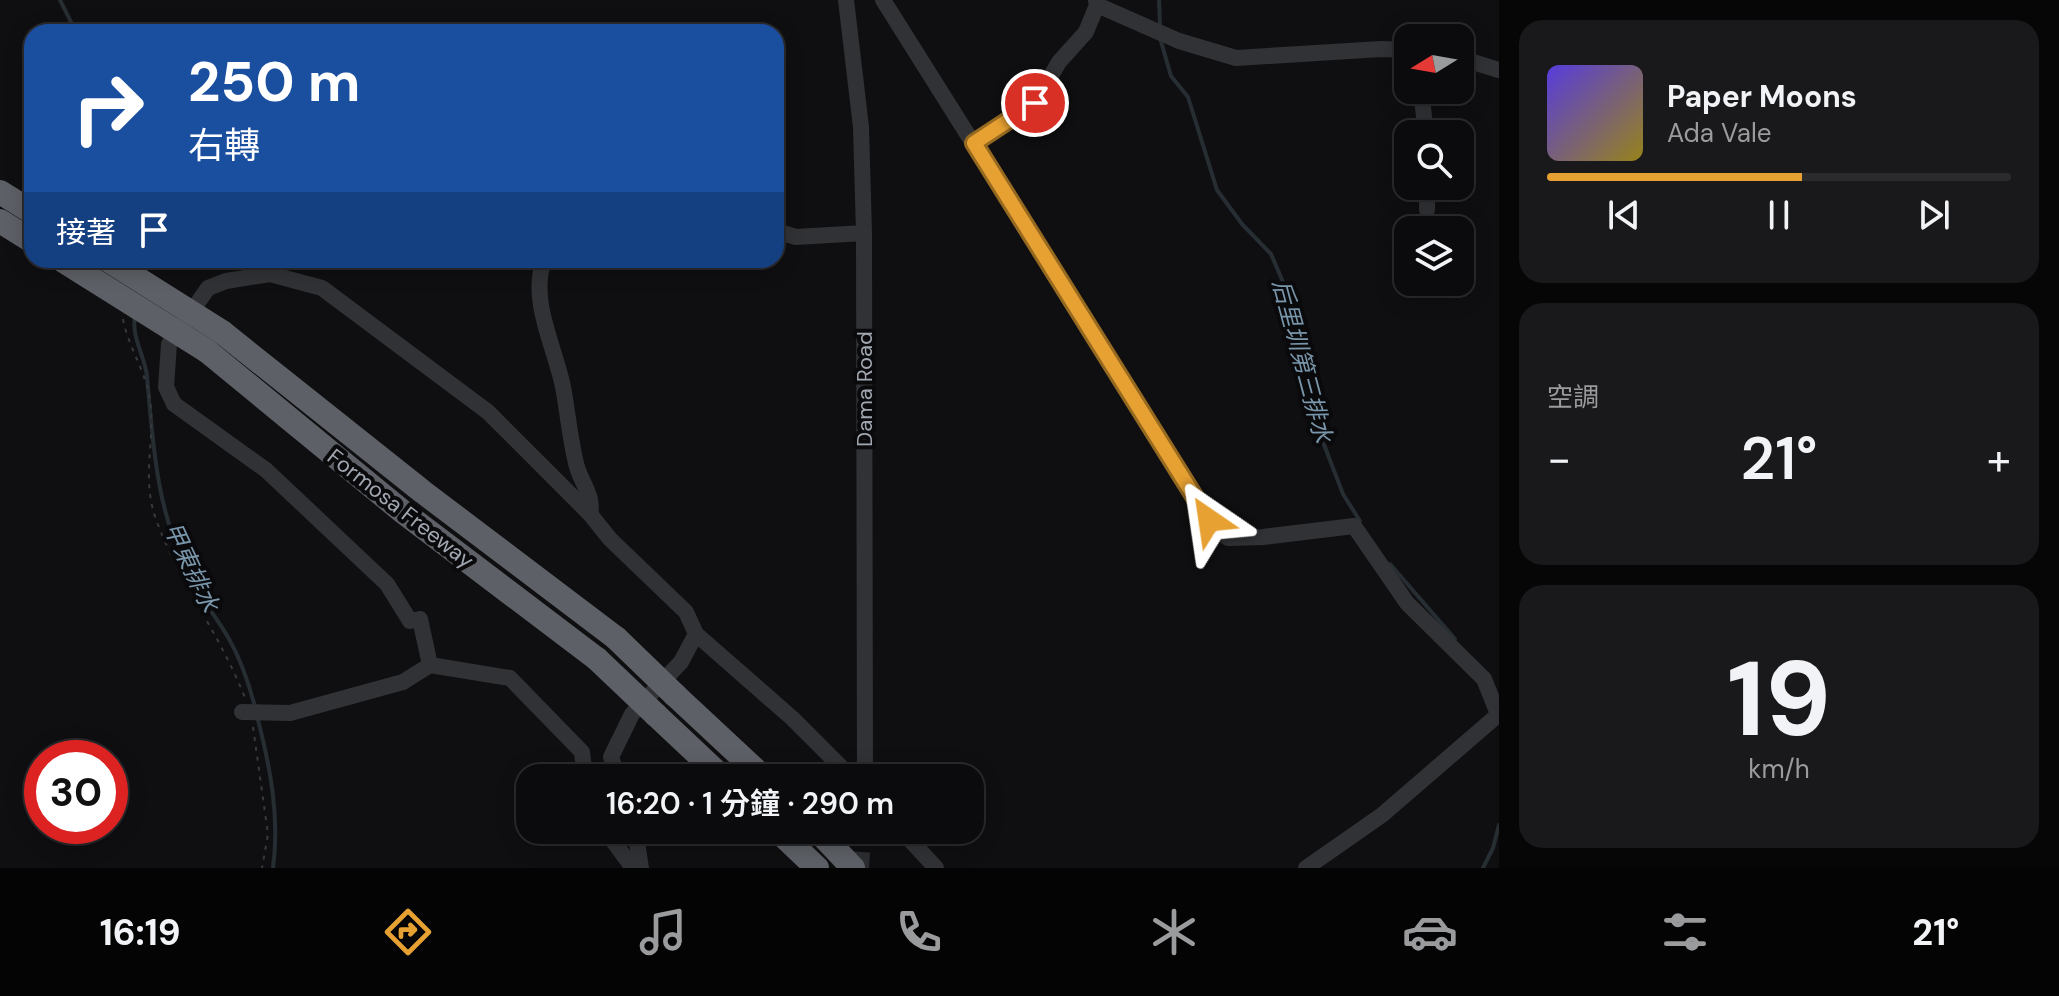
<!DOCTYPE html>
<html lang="zh-TW">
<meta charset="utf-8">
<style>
:root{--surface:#0b0b0d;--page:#19191b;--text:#f1f3f6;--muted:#9a9b9d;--line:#2b2b2e;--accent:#e6a132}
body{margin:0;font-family:"DM Sans","Noto Sans TC",sans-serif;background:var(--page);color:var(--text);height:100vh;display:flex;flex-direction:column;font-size:30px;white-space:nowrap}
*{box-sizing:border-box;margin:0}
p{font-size:26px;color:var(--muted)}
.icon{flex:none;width:44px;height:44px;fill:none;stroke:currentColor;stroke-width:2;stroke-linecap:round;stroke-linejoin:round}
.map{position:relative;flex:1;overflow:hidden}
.panel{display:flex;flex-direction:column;gap:20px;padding:20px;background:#060607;width:560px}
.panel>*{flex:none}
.hud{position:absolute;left:24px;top:24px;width:760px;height:244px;border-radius:24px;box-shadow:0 4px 20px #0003,0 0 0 2px var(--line);background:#1a4fa0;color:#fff;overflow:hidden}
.needle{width:52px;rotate:259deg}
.buttons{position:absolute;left:1394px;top:24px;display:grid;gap:16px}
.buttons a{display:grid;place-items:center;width:80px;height:80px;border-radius:16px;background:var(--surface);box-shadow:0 4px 20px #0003,0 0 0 2px var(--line);font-size:40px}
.speed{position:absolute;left:24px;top:740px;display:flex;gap:16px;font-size:40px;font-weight:700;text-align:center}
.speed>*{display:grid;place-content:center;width:104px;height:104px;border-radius:50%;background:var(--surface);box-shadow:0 4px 20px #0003,0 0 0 2px var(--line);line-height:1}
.speed .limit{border:12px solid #d22;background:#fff;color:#111}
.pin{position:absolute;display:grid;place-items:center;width:68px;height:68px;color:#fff;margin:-34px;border:4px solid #fff;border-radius:50%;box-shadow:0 2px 8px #0007}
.me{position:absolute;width:88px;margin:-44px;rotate:328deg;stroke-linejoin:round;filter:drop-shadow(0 0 6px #0008)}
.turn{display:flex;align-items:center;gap:28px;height:168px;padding:0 32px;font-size:36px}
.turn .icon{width:104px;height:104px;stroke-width:2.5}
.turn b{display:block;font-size:56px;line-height:68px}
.then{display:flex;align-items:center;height:76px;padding:0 32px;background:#0003;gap:16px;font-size:30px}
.big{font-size:60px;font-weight:600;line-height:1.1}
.panel .card{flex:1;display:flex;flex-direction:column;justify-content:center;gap:12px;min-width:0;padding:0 28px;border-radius:24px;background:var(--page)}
.panel .dial{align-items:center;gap:0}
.dial b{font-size:104px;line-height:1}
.song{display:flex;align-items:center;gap:24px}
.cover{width:96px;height:96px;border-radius:12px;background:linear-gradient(135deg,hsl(250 70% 55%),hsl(50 70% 35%))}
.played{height:8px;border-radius:4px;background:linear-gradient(90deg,var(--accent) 55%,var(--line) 55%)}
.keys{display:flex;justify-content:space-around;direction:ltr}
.heat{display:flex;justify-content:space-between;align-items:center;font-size:44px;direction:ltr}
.trip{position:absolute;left:516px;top:764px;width:468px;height:80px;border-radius:24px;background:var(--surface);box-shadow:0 4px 20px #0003,0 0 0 2px var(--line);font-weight:600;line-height:80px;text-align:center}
.dock{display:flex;height:128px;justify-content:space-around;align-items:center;background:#040405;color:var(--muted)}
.dock .icon{width:56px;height:56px}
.dock .active{color:var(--accent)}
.dock b{font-size:36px;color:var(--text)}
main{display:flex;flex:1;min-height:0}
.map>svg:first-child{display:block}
</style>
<main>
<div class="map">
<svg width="1499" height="868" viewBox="0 0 1499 868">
<rect width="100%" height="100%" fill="#0f0f11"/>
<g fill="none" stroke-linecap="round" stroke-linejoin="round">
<g stroke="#272e33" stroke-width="4">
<path d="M60,0L76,32"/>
<path d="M1159,0L1160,26"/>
<path d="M1160,38L1171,76L1188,97L1217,190L1242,224L1271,254L1286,289L1311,411L1343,494L1360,521"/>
<path d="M143,273L146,260"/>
<path d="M135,317C131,336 145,357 147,376C153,447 157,513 190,577C201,599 217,618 229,639C241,660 249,684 255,707"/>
<path d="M1390,564L1455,639"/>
<path d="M257,716C270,766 280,816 273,868"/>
<path d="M1483,868L1493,848L1499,825"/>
</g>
<path stroke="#2c2d31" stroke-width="16" stroke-dasharray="16 8" stroke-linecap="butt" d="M861,868L863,836"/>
<g stroke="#37393c" stroke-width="2" stroke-dasharray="4 6" stroke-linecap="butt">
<path d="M123,319C128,347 146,371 150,400C156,442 140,478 157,522C180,584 221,636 245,698"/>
<path d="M253,727L268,834L262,868"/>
</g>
<g stroke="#313235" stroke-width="16">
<path d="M846,0L861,127L864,233L865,778"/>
<path d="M883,0L1217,531L1228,538L1263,537L1354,526L1407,603L1484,679L1498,714"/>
<path d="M1097,5L1179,41L1236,58L1381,49L1408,50"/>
<path d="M1460,58L1499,70"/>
<path d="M1421,90L1426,134"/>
<path d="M974,143L1035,103L1059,62L1086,32L1097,5L1096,0"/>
<path d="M1427,186V210"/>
<path d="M776,231L796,237L864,233"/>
<path d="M544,260C529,300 555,347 563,387C568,413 570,441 577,467C582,484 594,496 590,514"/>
<path d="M242,712L290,713L403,682L430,665"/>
<path d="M585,778L582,752L510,678L430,665L420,619L410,621L387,584L266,470L174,404L166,387L169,344L208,288L226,281L270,274L322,288L488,412L590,514L610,539L686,612L696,634L792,718L852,778"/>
<path d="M618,778L611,757L632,714L681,662L696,634"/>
<path d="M605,830L633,868"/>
<path d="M635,830L641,868"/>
<path d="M901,830L936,868"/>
<path d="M863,836V830"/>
<path d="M1306,868L1382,815L1499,714"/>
</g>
<g stroke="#5d6066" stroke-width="24">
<path d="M0,192L32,212"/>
<path d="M0,221L32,241"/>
<path d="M222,332L423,492L616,638"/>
<path d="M207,351L403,512L597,659"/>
<path d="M675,695L764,778"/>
<path d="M656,715L723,778"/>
<path d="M777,830L817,868"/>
<path d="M817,830L853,868"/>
</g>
<g stroke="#5d6066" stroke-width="24">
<path d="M62,260L207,351"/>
<path d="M108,260L222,332"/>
<path d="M616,638L675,695"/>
<path d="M597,659L656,715"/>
</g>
</g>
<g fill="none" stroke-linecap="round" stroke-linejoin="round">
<defs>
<path id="route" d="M1035,103L974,143L1209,520"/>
</defs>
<use href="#route" stroke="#966920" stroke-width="20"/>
<use href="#route" stroke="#e6a132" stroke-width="14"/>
</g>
<g text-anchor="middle" stroke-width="8" stroke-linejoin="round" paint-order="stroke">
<g font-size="22" fill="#a1a7b1" stroke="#0a0a0c">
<text transform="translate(864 389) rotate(-90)" y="8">Dama Road</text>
<text transform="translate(401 508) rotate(38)" y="8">Formosa Freeway</text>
</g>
<g font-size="24" font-style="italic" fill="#7996ab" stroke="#0a0a0c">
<text transform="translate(1302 361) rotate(75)" y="8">后里圳第三排水</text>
<text transform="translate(191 567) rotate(65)" y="8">甲東排水</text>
</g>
</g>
</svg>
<div class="buttons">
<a><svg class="needle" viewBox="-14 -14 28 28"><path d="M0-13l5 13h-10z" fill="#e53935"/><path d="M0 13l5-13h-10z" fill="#9a9b9d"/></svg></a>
<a><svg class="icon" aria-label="search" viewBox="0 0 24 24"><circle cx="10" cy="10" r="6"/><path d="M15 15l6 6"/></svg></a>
<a><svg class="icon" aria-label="layers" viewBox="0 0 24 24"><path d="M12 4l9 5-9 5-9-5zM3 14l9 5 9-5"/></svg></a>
</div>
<div class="speed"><div class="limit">30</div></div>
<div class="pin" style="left:1035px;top:103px;background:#d93025"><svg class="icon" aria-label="arrive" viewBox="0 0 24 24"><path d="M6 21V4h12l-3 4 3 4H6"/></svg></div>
<svg class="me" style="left:1209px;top:520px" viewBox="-20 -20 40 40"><path d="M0-17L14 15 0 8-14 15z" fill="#e6a132" stroke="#fff" stroke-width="4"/></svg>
<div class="trip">16:20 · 1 分鐘 · 290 m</div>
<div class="hud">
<div class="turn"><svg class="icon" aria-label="right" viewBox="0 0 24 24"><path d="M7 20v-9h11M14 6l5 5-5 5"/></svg><div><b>250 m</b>右轉</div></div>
<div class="then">接著<svg class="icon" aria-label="arrive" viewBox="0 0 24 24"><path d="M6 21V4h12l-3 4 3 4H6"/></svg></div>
</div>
</div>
<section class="panel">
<div class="card">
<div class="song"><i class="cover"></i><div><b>Paper Moons</b><p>Ada Vale</p></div></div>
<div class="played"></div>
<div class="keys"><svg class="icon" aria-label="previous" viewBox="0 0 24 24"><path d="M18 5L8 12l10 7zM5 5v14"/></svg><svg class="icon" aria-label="pause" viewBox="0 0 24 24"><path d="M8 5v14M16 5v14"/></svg><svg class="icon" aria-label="next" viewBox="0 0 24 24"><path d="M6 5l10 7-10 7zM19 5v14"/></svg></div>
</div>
<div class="card"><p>空調</p>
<div class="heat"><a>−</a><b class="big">21°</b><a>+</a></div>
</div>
<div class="card dial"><b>19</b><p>km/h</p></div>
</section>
</main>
<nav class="dock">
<b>16:19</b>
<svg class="icon active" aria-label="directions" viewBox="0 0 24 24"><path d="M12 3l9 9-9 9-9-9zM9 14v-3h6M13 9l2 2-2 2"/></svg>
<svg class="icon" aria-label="music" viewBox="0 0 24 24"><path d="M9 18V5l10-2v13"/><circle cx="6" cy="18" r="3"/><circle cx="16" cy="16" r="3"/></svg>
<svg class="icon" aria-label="phone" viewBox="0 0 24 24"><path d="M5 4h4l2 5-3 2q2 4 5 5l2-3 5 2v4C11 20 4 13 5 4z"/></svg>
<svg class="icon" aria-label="climate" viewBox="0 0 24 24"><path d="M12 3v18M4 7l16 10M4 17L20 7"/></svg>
<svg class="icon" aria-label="car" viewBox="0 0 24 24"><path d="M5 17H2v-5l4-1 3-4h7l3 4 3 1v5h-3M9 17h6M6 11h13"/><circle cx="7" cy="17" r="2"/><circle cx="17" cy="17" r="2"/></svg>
<svg class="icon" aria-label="filters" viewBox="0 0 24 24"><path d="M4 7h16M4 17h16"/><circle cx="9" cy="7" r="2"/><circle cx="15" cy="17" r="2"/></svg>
<b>21°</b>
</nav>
